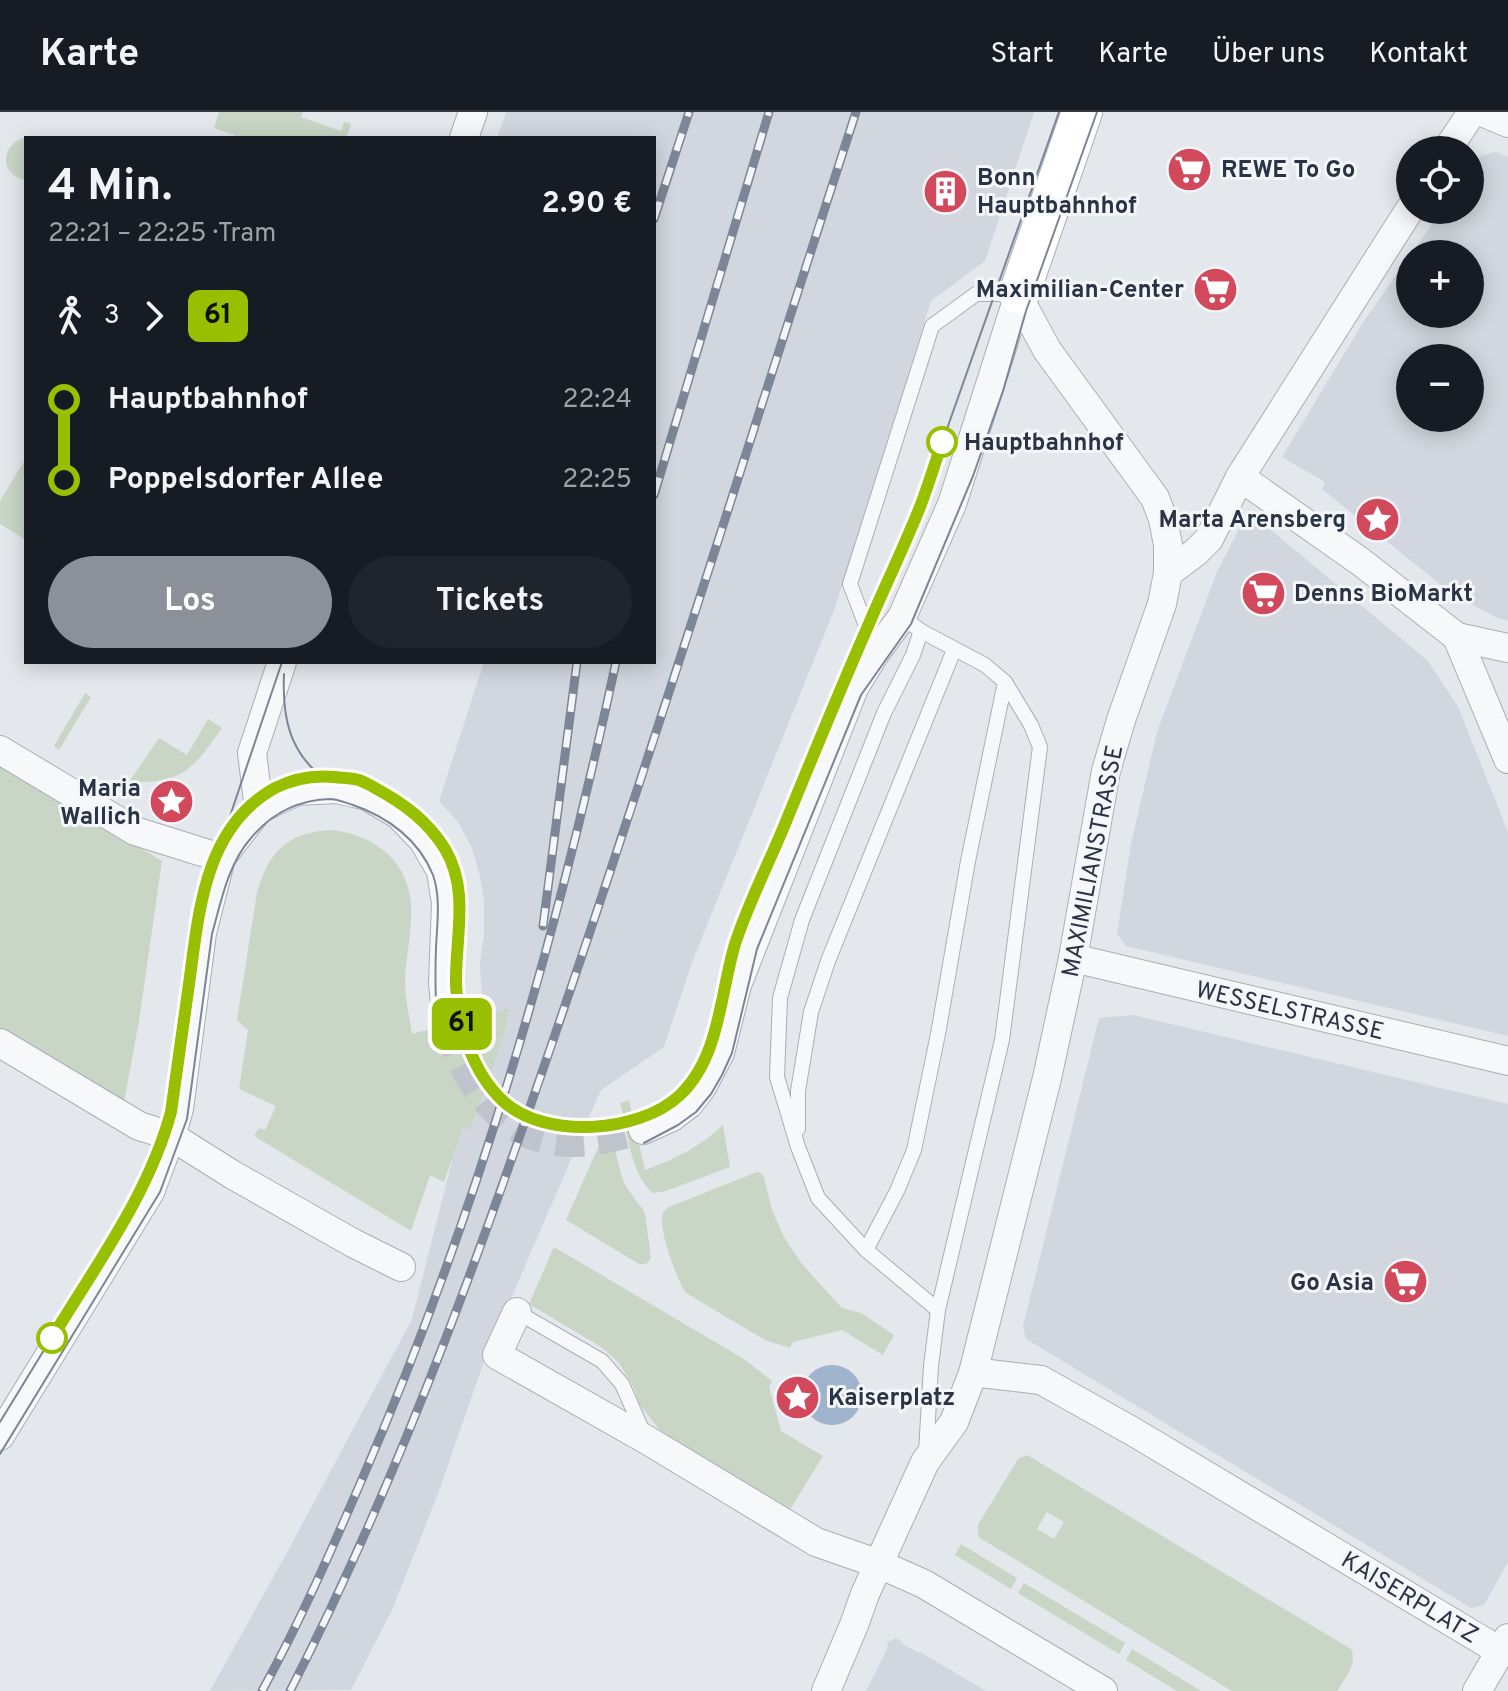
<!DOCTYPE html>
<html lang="de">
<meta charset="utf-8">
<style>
body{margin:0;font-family:Overpass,sans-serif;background:#20242c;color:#f1f3f6;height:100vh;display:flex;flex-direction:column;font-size:30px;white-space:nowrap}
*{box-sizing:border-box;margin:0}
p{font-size:26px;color:#9ea1a6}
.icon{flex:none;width:44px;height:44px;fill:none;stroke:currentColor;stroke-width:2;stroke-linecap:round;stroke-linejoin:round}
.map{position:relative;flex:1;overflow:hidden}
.drawer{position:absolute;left:24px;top:24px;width:632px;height:528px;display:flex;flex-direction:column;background:#171b24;border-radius:0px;box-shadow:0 4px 20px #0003}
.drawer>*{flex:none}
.badge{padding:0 16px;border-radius:12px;font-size:28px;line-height:52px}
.controls{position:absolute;left:1396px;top:24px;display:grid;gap:16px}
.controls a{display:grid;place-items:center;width:88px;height:88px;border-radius:50%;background:#171b24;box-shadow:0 4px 20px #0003;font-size:40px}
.map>.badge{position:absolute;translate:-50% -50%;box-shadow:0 0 0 4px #fff}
.legs{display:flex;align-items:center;gap:12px;height:88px;padding:0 24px;font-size:26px}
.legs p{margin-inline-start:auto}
.head{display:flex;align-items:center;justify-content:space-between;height:136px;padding:0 24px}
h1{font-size:44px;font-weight:700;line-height:60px}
.cta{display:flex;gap:16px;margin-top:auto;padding:16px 24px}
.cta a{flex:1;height:92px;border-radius:48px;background:#8c9099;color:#fff;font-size:32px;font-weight:700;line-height:92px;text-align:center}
.cta a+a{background:#20242c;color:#f1f3f6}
ul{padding:0 24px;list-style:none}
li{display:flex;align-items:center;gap:28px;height:80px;font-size:30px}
li i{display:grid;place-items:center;width:12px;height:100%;margin:0 10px;background:currentColor}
li i::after{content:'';width:20px;height:20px;margin:-10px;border:6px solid;border-radius:50%;background:#171b24}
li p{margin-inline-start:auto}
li:first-child i{background:linear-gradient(#0000 50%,currentColor 0)}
li:last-child i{background:linear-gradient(currentColor 50%,#0000 0)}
header{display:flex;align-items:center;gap:48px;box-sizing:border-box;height:112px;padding:0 40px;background:#171b24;border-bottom:2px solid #363941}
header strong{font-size:38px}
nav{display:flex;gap:44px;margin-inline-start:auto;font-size:28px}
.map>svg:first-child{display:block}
.built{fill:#d2d6de;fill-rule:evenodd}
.green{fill:#c9d6c5;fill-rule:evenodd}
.water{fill:#9fb4cc}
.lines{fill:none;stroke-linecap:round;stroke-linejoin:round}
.street-tunnel{stroke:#bfc3cb;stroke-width:28;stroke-dasharray:28 14;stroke-linecap:butt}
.lane-casing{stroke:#a9aeb7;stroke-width:16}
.street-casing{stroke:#a9aeb7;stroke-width:30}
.secondary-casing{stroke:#a9aeb7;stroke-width:42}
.lane{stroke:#f7f8fa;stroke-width:14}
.street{stroke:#f7f8fa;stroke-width:28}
.secondary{stroke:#fff;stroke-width:40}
.tram{stroke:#7d8696;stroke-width:2}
.rail-casing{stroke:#7d8696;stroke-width:9}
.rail{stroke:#f4f6f9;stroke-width:6;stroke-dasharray:18;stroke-linecap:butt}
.line-1-casing{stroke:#fff;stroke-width:18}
.line-1{stroke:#98c000;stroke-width:12}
.stop-1-dot{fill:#fff;stroke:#98c000;stroke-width:4}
.labels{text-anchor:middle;stroke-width:6;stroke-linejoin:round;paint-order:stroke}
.poi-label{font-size:24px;font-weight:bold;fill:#2b3445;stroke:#f4f6f9;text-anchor:start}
.stop-label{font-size:24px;font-weight:bold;fill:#2b3445;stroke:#f4f6f9;text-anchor:start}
.street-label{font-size:24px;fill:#2b3445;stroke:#f4f6f9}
</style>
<header>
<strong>Karte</strong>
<nav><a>Start</a><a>Karte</a><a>Über uns</a><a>Kontakt</a></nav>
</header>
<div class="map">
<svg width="1508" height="1579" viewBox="0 0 1508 1579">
<rect width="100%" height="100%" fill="#e4e7ec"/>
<g class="built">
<path d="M 506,0 L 1034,0 L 985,149 L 931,189 L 835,496 L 692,850 L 664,935 L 601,978 L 484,1249 L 439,1379 L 392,1498 L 351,1578 L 210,1579 L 290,1435 L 412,1207 L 454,1041 L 463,1015 L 469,1018 L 509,896 L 483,903 L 480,852 L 484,822 L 484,788 L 480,764 L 472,736 L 458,710 L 439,689 L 484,550 L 654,550 L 654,26 L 497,26 Z"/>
<path d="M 1496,40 L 1508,45 L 1508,509 L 1495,505 L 1451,481 L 1322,377 L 1325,370 L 1282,345 L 1362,212 L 1410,143 L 1410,202 L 1470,202 L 1470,142 L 1411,142 L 1442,98 L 1470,98 L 1470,58 L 1480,44 ZM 1470,246 L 1470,306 L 1410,306 L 1410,246 Z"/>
<path d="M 1256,408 L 1266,414 L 1428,549 L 1458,595 L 1508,720 L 1508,924 L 1126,834 L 1117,822 L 1131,732 L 1157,620 L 1217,460 L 1239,417 L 1246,410 Z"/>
<path d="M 1133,903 L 1508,992 L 1508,1450 L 1484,1493 L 1471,1496 L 1026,1227 L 1023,1214 L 1099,906 Z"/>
<path d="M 894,1527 L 898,1527 L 903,1532 L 919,1541 L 920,1540 L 986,1579 L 866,1579 L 887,1537 L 888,1530 Z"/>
</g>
<g class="green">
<path d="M 219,0 L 303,0 L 301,5 L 341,19 L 344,10 L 351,12 L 346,26 L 243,26 L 214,16 Z"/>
<path d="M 22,26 L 31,26 L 26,26 L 26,68 C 0,63 0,36 22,26 Z"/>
<path d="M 26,346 L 26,428 L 0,412 L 0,389 Z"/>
<path d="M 85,581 L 91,585 L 59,638 L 54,634 Z"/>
<path d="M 208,607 L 222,616 C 193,656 184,672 129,670 L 159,626 L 187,643 Z"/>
<path d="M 0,652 L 162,749 L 139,909 L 124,990 L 0,916 Z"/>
<path d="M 332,718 C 379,723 414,755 411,804 C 411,825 406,846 405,866 C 405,885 409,904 412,922 L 509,896 L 503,925 L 470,1018 L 463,1016 L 444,1070 L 430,1063 L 411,1119 L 254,1024 L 259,1016 L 265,1018 L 276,994 L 239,977 L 248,918 L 237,908 L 257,780 C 269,739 288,720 332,718 Z"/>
<path d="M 629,988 L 645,1058 C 675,1047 700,1035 723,1013 L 730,1055 L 666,1079 L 653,1081 C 631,1064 627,1017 620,991 Z"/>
<path d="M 608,1025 C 618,1034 618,1060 626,1074 C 631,1084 640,1091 645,1102 L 651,1145 C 649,1151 646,1153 639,1152 L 566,1108 L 602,1027 Z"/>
<path d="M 757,1060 L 761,1061 L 764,1065 L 772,1098 L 784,1125 L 801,1151 L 842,1196 L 861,1201 L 894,1223 L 883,1243 L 842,1218 L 793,1230 L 790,1236 L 765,1228 L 686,1181 C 677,1169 660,1120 662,1106 C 663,1099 664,1099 669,1095 Z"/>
<path d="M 554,1135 L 744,1247 L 772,1269 L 769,1274 L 781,1319 L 823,1344 L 789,1399 L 667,1327 L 640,1293 L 633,1274 L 619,1251 L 601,1235 L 529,1192 Z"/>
<path d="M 1027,1343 L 1351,1537 C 1358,1552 1345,1566 1337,1579 L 1232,1579 L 980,1426 L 978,1422 L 978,1413 L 1018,1347 ZM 1047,1400 L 1064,1410 L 1054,1427 L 1037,1417 Z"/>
<path d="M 961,1432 L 1017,1466 L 1011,1477 L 955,1443 Z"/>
<path d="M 1024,1471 L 1125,1531 L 1119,1542 L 1018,1481 Z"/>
<path d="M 1132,1537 L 1201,1579 L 1177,1579 L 1126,1548 Z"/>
</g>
<circle class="water" cx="832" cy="1283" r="30"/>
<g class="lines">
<path class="street-tunnel" d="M 447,914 C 462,963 496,1020 551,1029 C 583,1035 613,1026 643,1018"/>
<defs>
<g id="lane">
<path d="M 902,505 L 921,519 L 985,553 L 1005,570 L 1031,613 L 1040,635 L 1002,928 L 938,1198 L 931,1254 L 926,1341"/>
<path d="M 921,519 L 913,543 L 884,601 L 802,808 L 780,886 L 777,965 L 798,1035 L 818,1086 L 866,1138 L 938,1198"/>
<path d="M 876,540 L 850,472 L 932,214 L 976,182 L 1019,182"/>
<path d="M 798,1017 L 798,979 L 811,900 L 828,849 L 954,538"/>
<path d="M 866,1138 L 897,1079 L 914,1038 L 938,922 L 968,749 L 1005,570"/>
<path d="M 517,1200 L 602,1249 L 622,1272 L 644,1322"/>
</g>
<g id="street">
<path d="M 1482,0 L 1508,11"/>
<path d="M 464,26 L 473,0"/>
<path d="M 1447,38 L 1472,0"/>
<path d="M 1240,365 L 1361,450 L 1457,525 L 1508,536"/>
<path d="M 1168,461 L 1196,440 L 1209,427 L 1240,365 L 1410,97"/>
<path d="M 1457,525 L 1508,647"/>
<path d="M 0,638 L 135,719 L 221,746"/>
<path d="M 259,697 L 252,641 L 282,550"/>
<path d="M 1073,846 L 1508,949"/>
<path d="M 0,931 L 139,1014 L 171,1024 L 233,1063 L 353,1131 L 401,1155"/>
<path d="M 643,1018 L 672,1005 L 689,992 L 702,975 L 720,941 L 737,873 L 854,576 L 876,540 L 902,505 L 952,392 L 1019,182"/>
<path d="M 517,1200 L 497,1243 L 647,1328 L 816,1430 L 879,1452 L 924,1472 L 1103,1579"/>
<path d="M 981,1261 L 1041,1268 L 1132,1319 L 1500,1539"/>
<path d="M 0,1324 L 150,1080 L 171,1024 L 179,997 L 202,821 L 221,746 L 259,697 L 297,679 L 337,677 L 367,684 L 399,703 L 423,728 L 441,759 L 446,791 L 443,871 L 447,914"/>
<path d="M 826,1579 L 854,1513 L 865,1482 L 925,1350 L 954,1310 L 973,1261 L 1047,966 L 1073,846 L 1106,659 L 1121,608 L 1162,492 L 1168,461 L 1168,433 L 1163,407 L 1155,386 L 1047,238 L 1026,199 L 1019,182"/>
<path d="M 1477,1579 L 1508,1526"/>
</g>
<path id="secondary" d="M 1019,182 L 1082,0"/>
</defs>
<use href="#lane" class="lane-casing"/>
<use href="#street" class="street-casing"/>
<use href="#secondary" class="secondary-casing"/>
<use href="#lane" class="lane"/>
<use href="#street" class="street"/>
<use href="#secondary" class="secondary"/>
<g class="tram">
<path d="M 284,562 C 282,605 289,641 326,668"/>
<path d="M 227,713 L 282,550"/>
<path d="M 642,1005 L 678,986 L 693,967 L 709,938 L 736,830 L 867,516 L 919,396 L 1059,0"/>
<path d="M 644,1031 L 678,1013 L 696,1000 L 711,982 L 722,963 L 732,941 L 757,837 L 861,583 L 911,512 L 973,364 L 1003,279 L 1026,199 L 1097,0"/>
<path d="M 0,1310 L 142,1078 L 165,1022 L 171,1000 L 198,804 L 206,769 L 215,744 L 238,705 L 257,686 L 287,670 L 320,664 L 360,668 L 393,685 L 422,707 L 431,718 L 447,740 L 457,766 L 460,786 L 456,873 L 461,909"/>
<path d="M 0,1342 L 160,1080 L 187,1007 L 212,822 C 221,790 228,752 251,726 C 271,702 298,688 330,687 C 338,687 346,691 353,693 C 388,705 419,728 433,763 C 441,786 437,812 436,836 C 435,863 435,888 438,915"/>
</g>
<defs>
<g id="rail">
<path d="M 654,107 L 689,0"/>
<path d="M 654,383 L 769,0"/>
<path d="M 543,814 L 577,550"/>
<path d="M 262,1579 C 300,1510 332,1437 363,1365 C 477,1103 556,829 616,550"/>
<path d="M 290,1579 C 407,1351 492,1108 574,867 C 672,579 762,289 856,0"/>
</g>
</defs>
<use href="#rail" class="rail-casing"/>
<use href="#rail" class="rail"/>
</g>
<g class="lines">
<defs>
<path id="line-1" d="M 52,1226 C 96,1153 149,1082 171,1000 C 177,957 183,915 189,872 C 199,800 204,715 275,676 C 293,667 314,663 334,665 C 342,666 351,666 359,668 C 362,669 372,674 375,676 C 403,691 428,709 445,737 C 470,779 455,826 456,872 C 457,913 473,961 503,989 C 545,1028 640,1021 680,983 C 720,945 720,882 735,832 C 748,792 769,751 785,712 C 812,646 839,580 868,514 C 885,474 904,435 920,395 C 928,374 935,352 942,330"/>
</defs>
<use href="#line-1" class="line-1-casing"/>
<use href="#line-1" class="line-1"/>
</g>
<defs>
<symbol id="supermarket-disc" viewBox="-11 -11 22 22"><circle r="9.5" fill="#d1495b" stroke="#f4f6f9"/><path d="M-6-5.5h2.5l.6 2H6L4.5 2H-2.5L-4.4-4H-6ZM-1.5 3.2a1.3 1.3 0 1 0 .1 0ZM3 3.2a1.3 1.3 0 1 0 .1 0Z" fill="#fff"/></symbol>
<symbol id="building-disc" viewBox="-11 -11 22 22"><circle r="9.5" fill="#d1495b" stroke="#f4f6f9"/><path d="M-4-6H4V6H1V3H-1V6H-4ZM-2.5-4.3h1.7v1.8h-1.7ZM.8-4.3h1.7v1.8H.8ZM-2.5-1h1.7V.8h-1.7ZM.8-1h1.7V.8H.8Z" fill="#fff"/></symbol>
<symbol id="sight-disc" viewBox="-11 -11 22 22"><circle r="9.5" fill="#d1495b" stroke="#f4f6f9"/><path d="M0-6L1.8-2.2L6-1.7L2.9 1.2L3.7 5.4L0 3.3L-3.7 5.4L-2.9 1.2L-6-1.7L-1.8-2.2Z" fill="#fff"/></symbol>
</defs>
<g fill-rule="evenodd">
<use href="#supermarket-disc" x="1164" y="32" width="51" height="51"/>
<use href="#building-disc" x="920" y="54" width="51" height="51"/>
<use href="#supermarket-disc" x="1190" y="152" width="51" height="51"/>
<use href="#sight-disc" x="1352" y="382" width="51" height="51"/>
<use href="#supermarket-disc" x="1238" y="456" width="51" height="51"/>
<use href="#sight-disc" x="146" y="664" width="51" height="51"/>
<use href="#supermarket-disc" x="1380" y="1144" width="51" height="51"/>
<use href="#sight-disc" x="772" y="1260" width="51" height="51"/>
</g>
<g class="stop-1-dot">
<circle cx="942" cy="330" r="14"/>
<circle cx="52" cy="1226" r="14"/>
</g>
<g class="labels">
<g class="poi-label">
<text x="1221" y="65">REWE To Go</text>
<text x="977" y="73">Bonn<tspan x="977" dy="28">Hauptbahnhof</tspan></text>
<text x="1184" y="185" text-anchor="end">Maximilian-Center</text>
<text x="1346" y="415" text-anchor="end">Marta Arensberg</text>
<text x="1294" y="489">Denns BioMarkt</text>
<text x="141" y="684" text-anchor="end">Maria<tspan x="141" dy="28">Wallich</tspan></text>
<text x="1374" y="1178" text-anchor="end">Go Asia</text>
<text x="828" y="1293">Kaiserplatz</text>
</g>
<g class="stop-label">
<text x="964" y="338">Hauptbahnhof</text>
</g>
<g class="street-label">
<text transform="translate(1092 749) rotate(-79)" y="8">MAXIMILIANSTRASSE</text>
<text transform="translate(1290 898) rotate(13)" y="8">WESSELSTRASSE</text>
<text transform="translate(1410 1485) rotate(31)" y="8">KAISERPLATZ</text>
</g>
</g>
</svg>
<div class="controls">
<a><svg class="icon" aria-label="locate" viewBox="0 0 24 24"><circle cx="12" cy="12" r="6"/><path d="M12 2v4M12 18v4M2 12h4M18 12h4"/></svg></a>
<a>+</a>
<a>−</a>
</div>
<b class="badge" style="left:462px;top:912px;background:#98c000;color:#111">61</b>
<section class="drawer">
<div class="head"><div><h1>4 Min.</h1><p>22:21 – 22:25 · Tram</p></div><b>2.90 €</b></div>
<div class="legs"><svg class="icon" aria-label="walk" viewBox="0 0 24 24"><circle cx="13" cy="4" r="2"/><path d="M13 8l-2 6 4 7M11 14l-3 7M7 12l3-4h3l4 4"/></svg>3<svg class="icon" aria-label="forward" viewBox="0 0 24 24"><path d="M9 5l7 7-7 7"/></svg><b class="badge" style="background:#98c000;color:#111">61</b></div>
<ul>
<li><i style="color:#98c000"></i><b>Hauptbahnhof</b><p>22:24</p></li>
<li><i style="color:#98c000"></i><b>Poppelsdorfer Allee</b><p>22:25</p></li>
</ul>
<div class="cta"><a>Los</a><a>Tickets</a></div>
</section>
</div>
